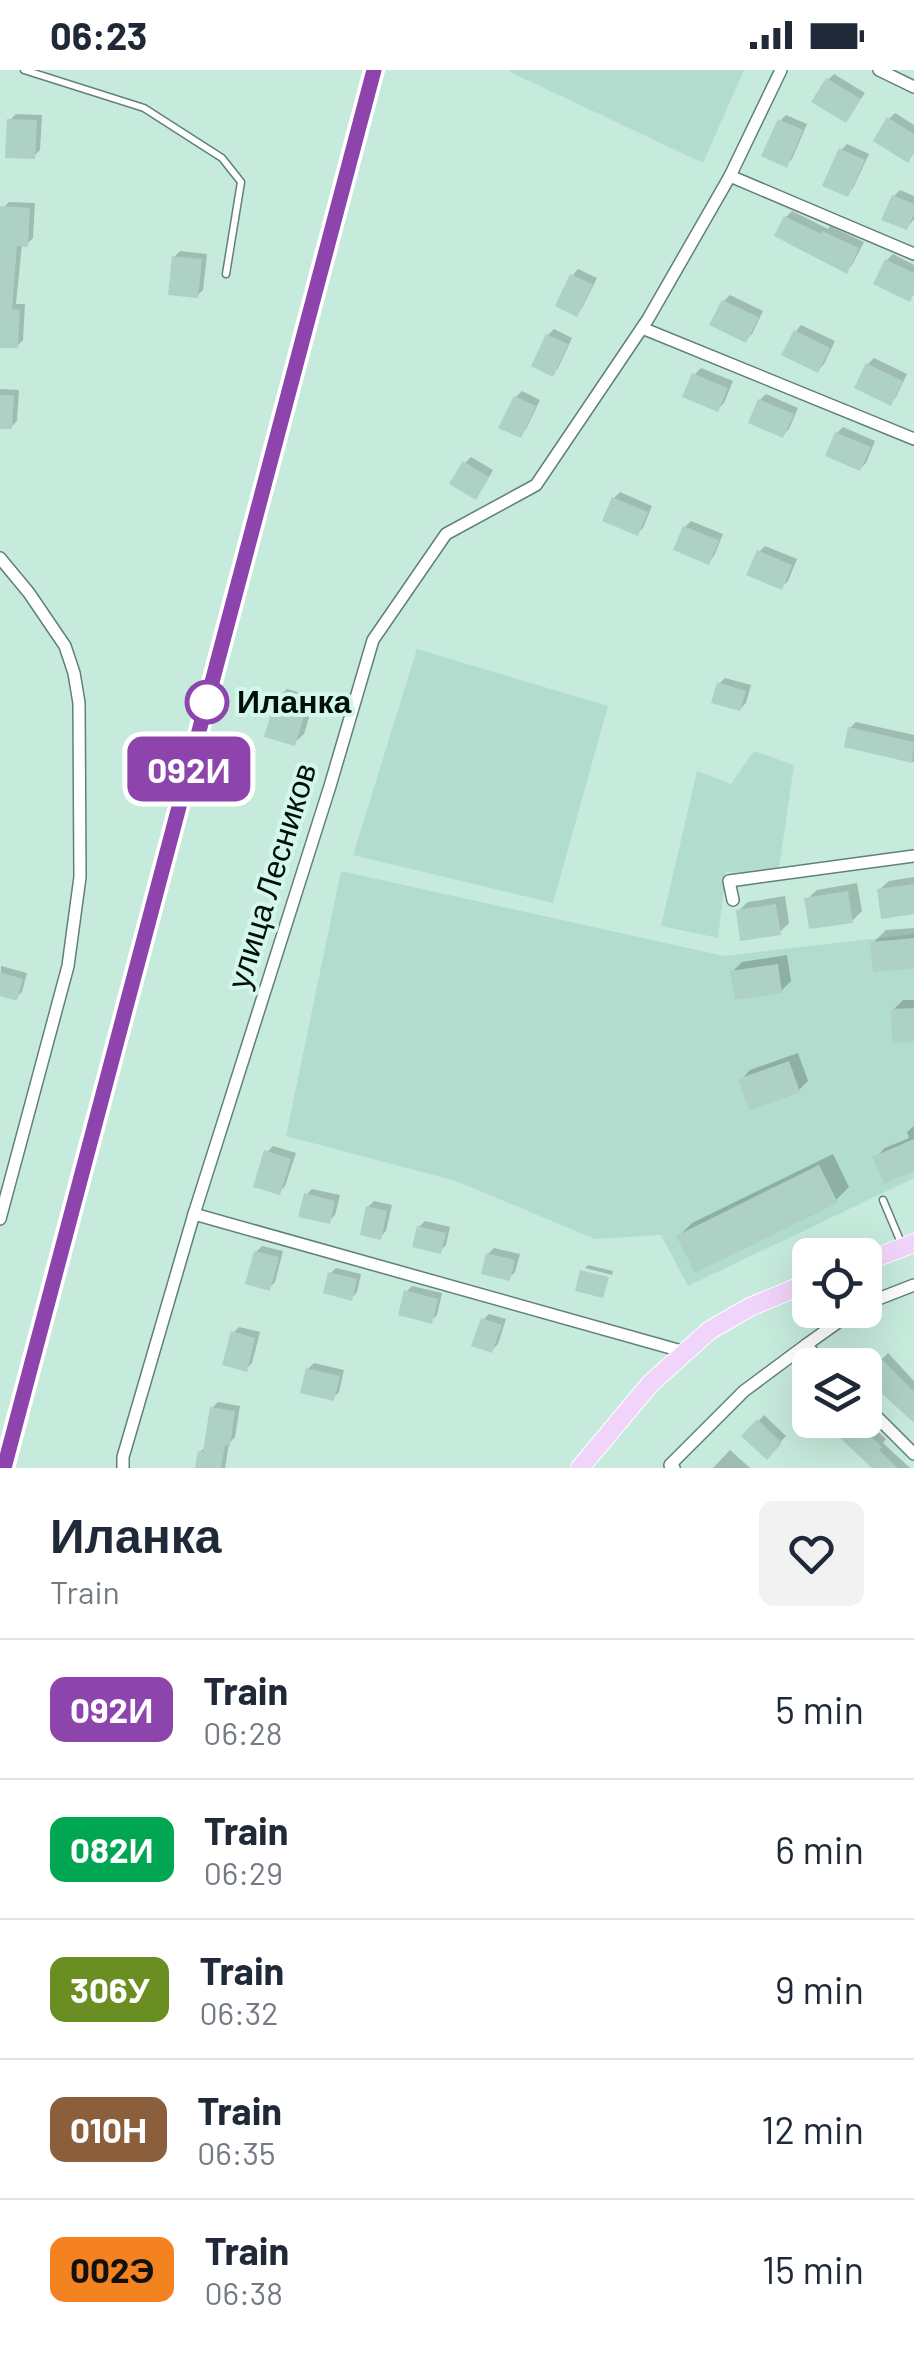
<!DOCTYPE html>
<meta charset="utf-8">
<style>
body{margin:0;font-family:Barlow,sans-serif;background:#f2f2f3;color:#1f2937;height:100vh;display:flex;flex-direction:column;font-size:38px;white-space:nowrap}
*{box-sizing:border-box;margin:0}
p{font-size:32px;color:#747a83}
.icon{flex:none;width:55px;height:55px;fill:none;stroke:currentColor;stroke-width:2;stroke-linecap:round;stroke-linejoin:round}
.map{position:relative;height:1398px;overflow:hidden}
.panel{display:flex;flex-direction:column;background:#fff;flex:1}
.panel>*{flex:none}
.badge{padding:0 20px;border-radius:15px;font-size:35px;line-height:65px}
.fabs{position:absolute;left:792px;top:1168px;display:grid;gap:20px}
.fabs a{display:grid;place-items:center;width:90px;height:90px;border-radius:15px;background:#fff;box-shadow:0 10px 40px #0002;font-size:50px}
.map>.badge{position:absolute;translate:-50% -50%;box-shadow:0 0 0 5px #fff}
.round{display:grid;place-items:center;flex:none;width:105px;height:105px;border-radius:15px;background:#f2f2f3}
.head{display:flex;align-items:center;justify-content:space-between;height:170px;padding:0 50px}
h1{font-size:48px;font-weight:800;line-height:75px}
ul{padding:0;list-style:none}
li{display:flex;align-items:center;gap:30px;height:140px;padding:0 50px;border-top:2px solid #e0e1e3}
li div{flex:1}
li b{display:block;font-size:38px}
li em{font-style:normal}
li .badge{min-width:110px;font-weight:700;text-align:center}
.status{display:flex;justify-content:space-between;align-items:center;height:70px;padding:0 50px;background:#fff;direction:ltr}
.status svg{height:28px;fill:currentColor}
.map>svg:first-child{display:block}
.built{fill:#b2ddce}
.shadow{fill:#0003}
.building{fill:#aed1c5}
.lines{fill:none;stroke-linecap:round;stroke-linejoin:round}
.lane-casing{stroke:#608176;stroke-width:9}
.street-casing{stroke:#608176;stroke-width:14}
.primary-casing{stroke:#fff;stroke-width:20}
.lane{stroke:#fff;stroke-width:6}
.street{stroke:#fff;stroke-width:11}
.primary{stroke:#f1d4fa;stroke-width:18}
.rail-casing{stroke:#192723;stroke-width:9}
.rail{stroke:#d3f8eb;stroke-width:5;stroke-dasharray:15;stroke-linecap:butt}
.line-casing{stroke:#fff;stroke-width:22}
.line{stroke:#8e44ad;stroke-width:15}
.stop-dot{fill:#fff;stroke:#8e44ad;stroke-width:5}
.labels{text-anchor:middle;stroke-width:8;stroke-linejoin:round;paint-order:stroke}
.stop-label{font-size:32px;font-weight:bold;fill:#030e0b;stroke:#d3f8eb;text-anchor:start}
.street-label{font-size:32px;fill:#030e0b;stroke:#d3f8eb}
</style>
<div class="status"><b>06:23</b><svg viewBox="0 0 49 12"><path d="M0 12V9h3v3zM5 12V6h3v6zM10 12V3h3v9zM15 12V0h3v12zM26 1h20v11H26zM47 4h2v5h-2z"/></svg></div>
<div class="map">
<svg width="914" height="1398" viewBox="0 0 914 1398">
<rect width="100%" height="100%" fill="#c6ebdd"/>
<g class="built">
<path d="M 511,0 L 744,0 L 703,93 L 510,2 Z"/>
<path d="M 417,579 L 608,636 L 553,833 L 353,785 Z"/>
<path d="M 754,681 L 794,695 L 778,805 L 726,802 L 718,868 L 661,856 L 697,701 L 731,714 Z"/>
<path d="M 341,801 L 724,886 L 914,864 L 914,1108 L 688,1216 L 661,1165 L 595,1169 L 456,1111 L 286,1066 Z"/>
</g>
<g class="shadow">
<path d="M 834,4 L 865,23 L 846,50 L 828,10 Z"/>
<path d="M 895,43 L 914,55 L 914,83 L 889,49 Z"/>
<path d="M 16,44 L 42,45 L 40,80 L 34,86 L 10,50 Z"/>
<path d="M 786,45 L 807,54 L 792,89 L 786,95 L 780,51 Z"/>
<path d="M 847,74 L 869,84 L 853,118 L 847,124 L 841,80 Z"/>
<path d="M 900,120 L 914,126 L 914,149 L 907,158 L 894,126 Z"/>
<path d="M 9,132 L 35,133 L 33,168 L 27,174 L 22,174 L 16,234 L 25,234 L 23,270 L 17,276 L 0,275 L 0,188 L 3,138 Z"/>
<path d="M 792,141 L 828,159 L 830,156 L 864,172 L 852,195 L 846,201 L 778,164 L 786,147 Z"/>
<path d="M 180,181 L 207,184 L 203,220 L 197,226 L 174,187 Z"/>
<path d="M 893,184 L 914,195 L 914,224 L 909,229 L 887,190 Z"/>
<path d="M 578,199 L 597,208 L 582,238 L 576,244 L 573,205 Z"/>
<path d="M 730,225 L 763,241 L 752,264 L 746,270 L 724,231 Z"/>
<path d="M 801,255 L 835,271 L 824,294 L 818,300 L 796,261 Z"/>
<path d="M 554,259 L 572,268 L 558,298 L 552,304 L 534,295 L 548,265 Z"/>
<path d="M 874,288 L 907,304 L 896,327 L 890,333 L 868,294 Z"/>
<path d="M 701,298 L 733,311 L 724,333 L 718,339 L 695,304 Z"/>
<path d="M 0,319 L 19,320 L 17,351 L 11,357 L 0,356 Z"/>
<path d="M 522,321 L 540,330 L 526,359 L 520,365 L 516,327 Z"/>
<path d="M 766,324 L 798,338 L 789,359 L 783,365 L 760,330 Z"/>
<path d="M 843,357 L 875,371 L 866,393 L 860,399 L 837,363 Z"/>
<path d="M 471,387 L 493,400 L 481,421 L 465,393 Z"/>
<path d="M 620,422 L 652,436 L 643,458 L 637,464 L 614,428 Z"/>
<path d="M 691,451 L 723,464 L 714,486 L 708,492 L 685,457 Z"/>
<path d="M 765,476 L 797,489 L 788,511 L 782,517 L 759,482 Z"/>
<path d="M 725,608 L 751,615 L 746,633 L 740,639 L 719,614 Z"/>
<path d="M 287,619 L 315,627 L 304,664 L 294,673 L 278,628 Z"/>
<path d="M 856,652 L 914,665 L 914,692 L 846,676 L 850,658 Z"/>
<path d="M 914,807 L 914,842 L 879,820 L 889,811 Z"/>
<path d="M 857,813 L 862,841 L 852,851 L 807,829 L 817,820 Z"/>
<path d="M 785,826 L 789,853 L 780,862 L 738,841 L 748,832 Z"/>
<path d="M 914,858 L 914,897 L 873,873 L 886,860 Z"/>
<path d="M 787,885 L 791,911 L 781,921 L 733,901 L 742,892 Z"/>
<path d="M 1,896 L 27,903 L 22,922 L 16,928 L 0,923 Z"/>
<path d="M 903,930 L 914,930 L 914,969 L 893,940 Z"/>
<path d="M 798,983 L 808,1011 L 799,1020 L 741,1010 L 750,1000 Z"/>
<path d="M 914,1056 L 914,1098 L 875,1088 L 885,1078 L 909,1068 L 907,1062 Z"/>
<path d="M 273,1076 L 296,1083 L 285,1116 L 279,1122 L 267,1082 Z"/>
<path d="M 833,1084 L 849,1117 L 836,1130 L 679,1166 L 692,1153 Z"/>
<path d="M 312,1119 L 340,1125 L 335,1145 L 329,1151 L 306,1125 Z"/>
<path d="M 374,1131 L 392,1135 L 386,1161 L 380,1167 L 368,1137 Z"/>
<path d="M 425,1151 L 450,1157 L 446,1175 L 440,1181 L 419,1157 Z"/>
<path d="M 262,1176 L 283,1181 L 275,1212 L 269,1218 L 256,1182 Z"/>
<path d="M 494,1178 L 520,1184 L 515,1202 L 509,1208 L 488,1184 Z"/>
<path d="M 588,1195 L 613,1201 L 612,1205 L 585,1198 Z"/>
<path d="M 336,1198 L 361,1204 L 357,1222 L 351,1228 L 330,1204 Z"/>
<path d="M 412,1216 L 442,1223 L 437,1245 L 431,1251 L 406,1222 Z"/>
<path d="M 489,1244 L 506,1249 L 498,1274 L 492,1280 L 483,1250 Z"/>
<path d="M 239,1257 L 260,1262 L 252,1293 L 246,1299 L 233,1263 Z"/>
<path d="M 888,1283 L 914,1311 L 914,1343 L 866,1306 Z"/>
<path d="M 314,1293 L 344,1300 L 339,1322 L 333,1328 L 308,1299 Z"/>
<path d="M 810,1309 L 810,1331 L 799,1321 Z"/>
<path d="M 218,1332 L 240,1336 L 235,1367 L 229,1373 L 225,1398 L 198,1398 L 200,1382 L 206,1376 L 212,1338 Z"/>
<path d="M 764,1345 L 786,1366 L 767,1386 L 745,1366 Z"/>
<path d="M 819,1350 L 865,1350 L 886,1369 L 883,1373 L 910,1398 L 876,1398 L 832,1357 L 829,1360 Z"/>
<path d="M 730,1380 L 750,1398 L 713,1398 Z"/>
</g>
<g class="building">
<path d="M 826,8 L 861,29 L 846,53 L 811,32 Z"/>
<path d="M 887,47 L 914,64 L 914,83 L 908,93 L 873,71 Z"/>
<path d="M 7,49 L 37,50 L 35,89 L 5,88 Z"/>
<path d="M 778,49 L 803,60 L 787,98 L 761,86 Z"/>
<path d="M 839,78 L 865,90 L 848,127 L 822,116 Z"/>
<path d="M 892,125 L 914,134 L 914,144 L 907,160 L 881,150 Z"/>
<path d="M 0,136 L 30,138 L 28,177 L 17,176 L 12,239 L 20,240 L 18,278 L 0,278 Z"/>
<path d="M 784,146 L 821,164 L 822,161 L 859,178 L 847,204 L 774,166 Z"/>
<path d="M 172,186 L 202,189 L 198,228 L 168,225 Z"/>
<path d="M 885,189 L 914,203 L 914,223 L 910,232 L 873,214 Z"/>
<path d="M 570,204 L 593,214 L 577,247 L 555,236 Z"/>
<path d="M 722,230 L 759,247 L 746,273 L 709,255 Z"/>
<path d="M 794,260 L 830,278 L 818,303 L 781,285 Z"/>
<path d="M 546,264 L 568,274 L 553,307 L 531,296 Z"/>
<path d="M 866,293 L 903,311 L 891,336 L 854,318 Z"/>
<path d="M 692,303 L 728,318 L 718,342 L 682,327 Z"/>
<path d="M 0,325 L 14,325 L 12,359 L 0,359 Z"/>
<path d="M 514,326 L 536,336 L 521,368 L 498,358 Z"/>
<path d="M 758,329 L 794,344 L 783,368 L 748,353 Z"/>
<path d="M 835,362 L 871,377 L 860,401 L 825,386 Z"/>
<path d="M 463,391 L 489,407 L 476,430 L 449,414 Z"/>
<path d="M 612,427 L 648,442 L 638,466 L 602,451 Z"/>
<path d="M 683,456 L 719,470 L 709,495 L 673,480 Z"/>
<path d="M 757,480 L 792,495 L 782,520 L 746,505 Z"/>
<path d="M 717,612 L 746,621 L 740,641 L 711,633 Z"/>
<path d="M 276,627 L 307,636 L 295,676 L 264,667 Z"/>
<path d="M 848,657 L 914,672 L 912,693 L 844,677 Z"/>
<path d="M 914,814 L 914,844 L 881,849 L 877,819 Z"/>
<path d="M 848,821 L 853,853 L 809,859 L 804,828 Z"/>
<path d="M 776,834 L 781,865 L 740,871 L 736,840 Z"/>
<path d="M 914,868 L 914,899 L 873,902 L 870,872 Z"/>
<path d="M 778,894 L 782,923 L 735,930 L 730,901 Z"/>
<path d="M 0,902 L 23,909 L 17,931 L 0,926 Z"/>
<path d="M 914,938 L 914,972 L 892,973 L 891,939 Z"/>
<path d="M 789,991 L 800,1022 L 749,1041 L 738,1009 Z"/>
<path d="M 914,1069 L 914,1101 L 884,1114 L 872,1087 Z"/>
<path d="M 264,1080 L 291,1089 L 280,1125 L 253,1117 Z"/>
<path d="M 819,1095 L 838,1133 L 695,1203 L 676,1166 Z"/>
<path d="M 304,1123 L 335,1131 L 330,1154 L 298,1147 Z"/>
<path d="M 366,1136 L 387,1141 L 381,1170 L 360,1165 Z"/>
<path d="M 417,1156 L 446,1163 L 441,1184 L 412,1177 Z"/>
<path d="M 254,1181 L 279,1187 L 270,1221 L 245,1214 Z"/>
<path d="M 486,1183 L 515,1190 L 510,1211 L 481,1204 Z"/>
<path d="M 580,1200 L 609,1207 L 603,1228 L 575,1221 Z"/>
<path d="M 328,1202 L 357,1209 L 352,1231 L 323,1223 Z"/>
<path d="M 404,1220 L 438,1229 L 432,1254 L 398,1245 Z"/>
<path d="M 481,1248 L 502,1255 L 492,1283 L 471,1276 Z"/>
<path d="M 231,1261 L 255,1268 L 247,1302 L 222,1295 Z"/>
<path d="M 880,1287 L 914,1322 L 914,1353 L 865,1308 L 865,1304 Z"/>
<path d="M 306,1298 L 340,1306 L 334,1331 L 300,1323 Z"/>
<path d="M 210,1337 L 235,1341 L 230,1376 L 225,1375 L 221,1398 L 195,1398 L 198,1381 L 203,1382 Z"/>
<path d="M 757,1349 L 782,1373 L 767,1390 L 741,1366 Z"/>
<path d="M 821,1350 L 853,1350 L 882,1377 L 879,1380 L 898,1398 L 872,1398 Z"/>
</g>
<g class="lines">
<defs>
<g id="lane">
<path d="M 24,0 L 144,38 L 222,88 L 241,112 L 226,204"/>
<path d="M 883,1130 L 902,1175"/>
</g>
<g id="street">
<path d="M 879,0 L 914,17"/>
<path d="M 730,106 L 914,184"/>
<path d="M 642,258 L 914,369"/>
<path d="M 0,488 L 29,523 L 65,576 L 74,603 L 79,633 L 80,807 L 68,896 L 0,1149"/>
<path d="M 733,830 L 729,811 L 914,786"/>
<path d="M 194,1144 L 685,1282"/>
<path d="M 865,1234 L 914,1215"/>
<path d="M 825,1295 L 806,1275 L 855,1240"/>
<path d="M 865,1335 L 914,1384"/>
<path d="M 123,1398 L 123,1387 L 194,1144 L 330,716 L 373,570 L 446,464 L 536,415 L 648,249 L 730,106 L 781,0"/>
<path d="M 674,1398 L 670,1395 L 744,1321 L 806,1275"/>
</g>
<g id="primary">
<path d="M 865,1192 L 914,1173"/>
<path d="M 580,1398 L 650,1314 L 710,1260 L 750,1237 L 810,1212"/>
</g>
</defs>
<use href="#lane" class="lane-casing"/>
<use href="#street" class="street-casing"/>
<use href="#primary" class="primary-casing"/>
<use href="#lane" class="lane"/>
<use href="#street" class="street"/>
<use href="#primary" class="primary"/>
<defs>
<path id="rail" d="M 4,1398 L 374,0"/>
</defs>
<use href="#rail" class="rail-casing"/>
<use href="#rail" class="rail"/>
</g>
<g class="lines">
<defs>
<path id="line" d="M 4,1398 L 374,0"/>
</defs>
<use href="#line" class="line-casing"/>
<use href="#line" class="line"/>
</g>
<circle class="stop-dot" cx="207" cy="632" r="20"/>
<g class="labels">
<g class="stop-label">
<text x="237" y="643">Иланка</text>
</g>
<g class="street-label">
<text transform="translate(272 806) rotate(-73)" y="11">улица Лесников</text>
</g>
</g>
</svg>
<div class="fabs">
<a><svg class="icon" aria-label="locate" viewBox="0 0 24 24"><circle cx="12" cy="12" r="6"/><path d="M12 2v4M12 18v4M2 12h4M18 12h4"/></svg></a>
<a><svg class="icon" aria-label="layers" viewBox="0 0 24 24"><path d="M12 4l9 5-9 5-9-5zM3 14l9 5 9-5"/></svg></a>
</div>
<b class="badge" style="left:189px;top:699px;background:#8e44ad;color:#fff">092И</b>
</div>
<section class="panel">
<div class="head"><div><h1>Иланка</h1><p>Train</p></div><a class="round"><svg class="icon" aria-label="heart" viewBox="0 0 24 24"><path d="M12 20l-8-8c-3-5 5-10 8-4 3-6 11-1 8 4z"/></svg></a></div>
<ul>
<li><span class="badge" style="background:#8e44ad;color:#fff">092И</span><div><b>Train</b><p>06:28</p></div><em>5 min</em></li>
<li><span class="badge" style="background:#00a651;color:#fff">082И</span><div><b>Train</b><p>06:29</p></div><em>6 min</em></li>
<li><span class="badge" style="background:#6b8e23;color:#fff">306У</span><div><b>Train</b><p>06:32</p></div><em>9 min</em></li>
<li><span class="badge" style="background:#8b5e3c;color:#fff">010Н</span><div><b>Train</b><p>06:35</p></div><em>12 min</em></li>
<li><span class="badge" style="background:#f58220;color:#111">002Э</span><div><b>Train</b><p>06:38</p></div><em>15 min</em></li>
</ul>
</section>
